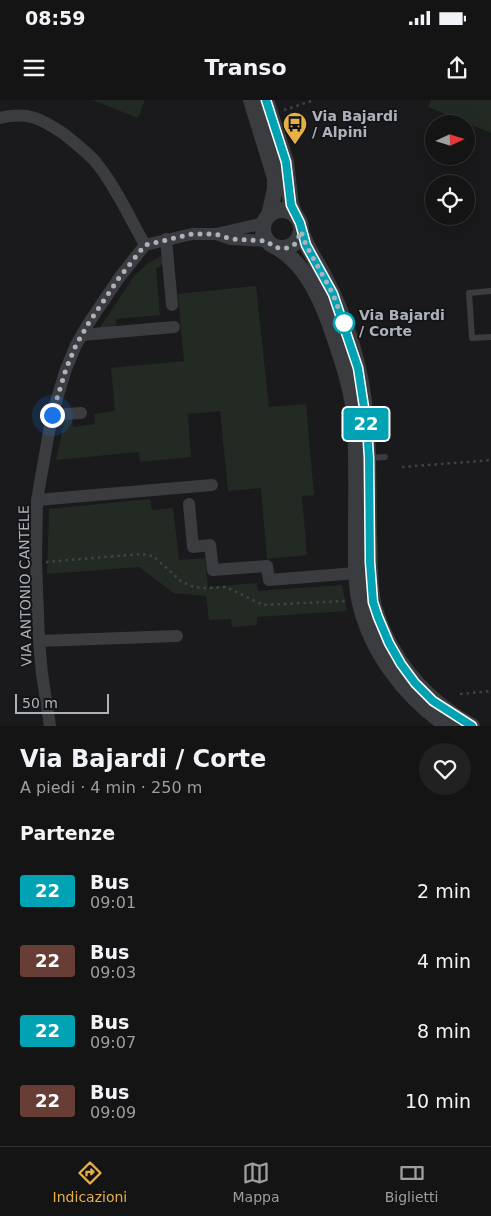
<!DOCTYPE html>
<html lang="it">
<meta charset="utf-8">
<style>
body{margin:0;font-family:"DejaVu Sans",sans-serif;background:#212122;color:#f1f3f6;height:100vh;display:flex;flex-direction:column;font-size:19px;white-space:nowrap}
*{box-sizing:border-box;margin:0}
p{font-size:16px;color:#9d9ea0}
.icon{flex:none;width:28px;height:28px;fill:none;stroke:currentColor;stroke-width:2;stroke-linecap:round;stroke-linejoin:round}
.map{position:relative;height:626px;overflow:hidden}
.side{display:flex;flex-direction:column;background:#141415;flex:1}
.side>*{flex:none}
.badge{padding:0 10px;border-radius:4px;font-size:18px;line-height:32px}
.needle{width:32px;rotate:86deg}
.fabs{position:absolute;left:425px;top:15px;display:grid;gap:10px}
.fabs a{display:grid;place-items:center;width:50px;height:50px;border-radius:50%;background:#141415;box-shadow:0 5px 20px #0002,0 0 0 1px #333334;font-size:25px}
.scale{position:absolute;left:15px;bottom:12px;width:94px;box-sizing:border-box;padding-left:5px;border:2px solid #adb1ba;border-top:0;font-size:14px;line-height:18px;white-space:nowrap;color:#adb1ba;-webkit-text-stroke:4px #151517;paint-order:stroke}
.you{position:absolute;width:25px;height:25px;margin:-12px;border:4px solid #fff;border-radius:50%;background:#1a73e8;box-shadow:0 0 0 8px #1a73e833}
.map>.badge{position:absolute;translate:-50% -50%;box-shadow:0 0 0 2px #fff}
h2{padding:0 20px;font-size:19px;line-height:45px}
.round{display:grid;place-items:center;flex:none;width:52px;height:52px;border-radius:26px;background:#212122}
.overview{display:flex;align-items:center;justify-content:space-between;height:85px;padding:0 20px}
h1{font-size:24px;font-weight:600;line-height:38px}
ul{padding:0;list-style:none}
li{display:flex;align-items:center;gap:15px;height:70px;padding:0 20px}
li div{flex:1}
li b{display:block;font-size:19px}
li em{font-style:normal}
li .badge{min-width:55px;font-weight:700;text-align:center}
.status{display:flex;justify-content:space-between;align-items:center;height:35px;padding:0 25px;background:#141415;direction:ltr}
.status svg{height:14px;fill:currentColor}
header{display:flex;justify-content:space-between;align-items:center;height:65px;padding:0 20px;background:#141415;font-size:22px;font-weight:600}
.dock{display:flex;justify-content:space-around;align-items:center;height:70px;border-top:1px solid #333334;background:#141415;font-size:14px;color:#9d9ea0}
.dock a{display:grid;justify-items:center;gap:2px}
.dock .current{color:#e7b046}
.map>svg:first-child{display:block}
.green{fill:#222a23}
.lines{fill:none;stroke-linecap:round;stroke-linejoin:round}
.path{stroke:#414347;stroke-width:2.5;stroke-dasharray:2.5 4;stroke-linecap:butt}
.service{stroke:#3b3c40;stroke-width:6}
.minor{stroke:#3b3c40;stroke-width:12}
.tertiary{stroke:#3b3c40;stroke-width:16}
.line-casing{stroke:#fff;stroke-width:11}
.line{stroke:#00a3b4;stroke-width:8}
.walk{stroke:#adb1ba;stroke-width:5;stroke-dasharray:0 9}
.stop-dot{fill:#fff;stroke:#00a3b4;stroke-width:2.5}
.labels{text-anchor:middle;stroke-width:4;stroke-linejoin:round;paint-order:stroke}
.poi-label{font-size:14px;font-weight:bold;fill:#adb1ba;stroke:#151517;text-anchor:start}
.stop-label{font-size:14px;font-weight:bold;fill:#adb1ba;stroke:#151517;text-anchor:start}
.street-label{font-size:14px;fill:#adb1ba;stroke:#151517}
</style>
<div class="status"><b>08:59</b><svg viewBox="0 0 49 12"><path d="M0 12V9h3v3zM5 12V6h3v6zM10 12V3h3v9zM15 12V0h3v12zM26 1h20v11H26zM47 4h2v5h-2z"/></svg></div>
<header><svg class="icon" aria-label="menu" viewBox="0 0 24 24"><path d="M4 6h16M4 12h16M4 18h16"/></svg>Transo<svg class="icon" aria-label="share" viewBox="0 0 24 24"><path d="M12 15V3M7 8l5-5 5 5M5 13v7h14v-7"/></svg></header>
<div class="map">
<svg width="491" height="626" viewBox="0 0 491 626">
<rect width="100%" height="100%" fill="#1a1a1c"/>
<g class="green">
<path d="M 92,0 L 145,0 L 138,18 Z"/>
<path d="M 431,0 L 491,0 L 491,33 L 428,7 Z"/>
<path d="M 163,155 L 164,165 L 156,168 L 160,215 L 116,219 L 116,228 L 99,229 L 134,176 L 148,163 Z"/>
<path d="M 256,186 L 269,307 L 306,304 L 314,395 L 302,396 L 307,455 L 267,459 L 261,388 L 228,391 L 220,311 L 188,314 L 191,357 L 140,362 L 139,352 L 56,360 L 65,318 L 72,317 L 73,327 L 95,324 L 94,314 L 115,311 L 111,268 L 184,261 L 178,194 Z"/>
<path d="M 150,399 L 152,410 L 173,408 L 179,460 L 205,458 L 208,487 L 257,483 L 258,491 L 342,485 L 347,511 L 257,517 L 257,525 L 232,527 L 231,519 L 209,520 L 206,496 L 174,493 L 139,467 L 47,474 L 49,409 Z"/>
</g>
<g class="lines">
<g class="path">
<path d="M 284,10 L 315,0"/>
<path d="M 402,367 L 491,360"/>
<path d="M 46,462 L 141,454 L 153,456 L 182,482 L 194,487 L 207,488 L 226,487 L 263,505 L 345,501"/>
<path d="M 460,594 L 491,591"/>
</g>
<g class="service">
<path d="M 491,191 L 469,193 L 472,238 L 491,237"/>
<path d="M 369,358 L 385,357"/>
</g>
<g class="minor">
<path d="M 0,18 C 28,11 42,19 64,34 C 74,42 84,50 93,59 C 112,80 131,120 145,145"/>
<path d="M 216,134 L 231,139 L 267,141"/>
<path d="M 166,139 L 172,205"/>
<path d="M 82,235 L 174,227"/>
<path d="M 52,315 L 81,313"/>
<path d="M 37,400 L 212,385"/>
<path d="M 189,404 L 193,447 L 210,445 L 213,470 L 267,466 L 269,480 L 356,473"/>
<path d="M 39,541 L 177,536"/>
<path d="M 50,626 L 42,574 L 39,541 L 36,462 L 37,400 L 52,315 L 66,269 L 76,245 L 88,224 L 119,178 L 145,145 L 192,134 L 216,134 L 264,123"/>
</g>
<g class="tertiary">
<path d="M 251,0 L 275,78 L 275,89 L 269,115"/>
<path d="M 266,0 L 286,62 L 291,105 L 296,116"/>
<circle cx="282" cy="129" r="19"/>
<path d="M 301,131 C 307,150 319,164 327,182 C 342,211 355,250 361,282 C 370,332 368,383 369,434 C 370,456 369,480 373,502 C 375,512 379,521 383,531 C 402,573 431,604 472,626"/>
<path d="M 278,148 C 305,165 318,193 329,222 C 340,254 352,286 355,321 C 357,358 356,397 356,434 C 356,456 355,477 359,499 C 370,551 405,597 448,626"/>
</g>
</g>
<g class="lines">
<defs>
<path id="line" d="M 266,0 L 286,62 L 291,105 L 300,123 L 306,145 L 333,194 L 358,268 L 367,327 L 369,358 L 370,462 L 373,502 L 378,517 L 389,543 L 401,564 L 415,583 L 433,601 L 472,626"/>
</defs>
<use href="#line" class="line-casing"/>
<use href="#line" class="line"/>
<path class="walk" d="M 52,315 L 66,269 L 76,245 L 88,224 L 119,178 L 145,145 L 192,134 L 216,134 L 231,139 L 267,141 L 274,147 L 284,149 L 294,145 L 297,141 L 301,131 L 306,145 L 333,194 L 345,227 L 344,223"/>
</g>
<defs>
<symbol id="bus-pin" viewBox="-11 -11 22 30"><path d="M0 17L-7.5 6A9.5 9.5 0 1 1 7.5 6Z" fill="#e7b046" stroke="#151517"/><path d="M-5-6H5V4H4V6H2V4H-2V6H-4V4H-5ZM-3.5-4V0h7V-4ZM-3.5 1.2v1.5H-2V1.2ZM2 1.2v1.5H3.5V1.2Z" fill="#111"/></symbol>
</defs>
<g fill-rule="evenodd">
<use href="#bus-pin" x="281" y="10" width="28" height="38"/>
</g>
<circle class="stop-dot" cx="344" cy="223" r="10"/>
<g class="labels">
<g class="poi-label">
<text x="312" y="21">Via Bajardi<tspan x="312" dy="16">/ Alpini</tspan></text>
</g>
<g class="stop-label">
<text x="359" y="220">Via Bajardi<tspan x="359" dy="16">/ Corte</tspan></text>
</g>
<g class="street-label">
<text transform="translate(25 486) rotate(-91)" y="5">VIA ANTONIO CANTELE</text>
</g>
</g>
</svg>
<div class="fabs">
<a><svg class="needle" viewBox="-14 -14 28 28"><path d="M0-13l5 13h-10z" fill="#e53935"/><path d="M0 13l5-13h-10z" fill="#9d9ea0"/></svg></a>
<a><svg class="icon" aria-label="locate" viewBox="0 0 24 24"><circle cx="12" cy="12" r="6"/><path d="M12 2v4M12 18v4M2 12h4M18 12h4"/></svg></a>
</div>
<div class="scale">50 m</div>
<div class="you" style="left:52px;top:315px"></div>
<b class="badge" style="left:366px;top:324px;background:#00a3b4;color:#fff">22</b>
</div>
<section class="side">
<div class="overview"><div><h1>Via Bajardi / Corte</h1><p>A piedi · 4 min · 250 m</p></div><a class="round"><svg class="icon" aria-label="heart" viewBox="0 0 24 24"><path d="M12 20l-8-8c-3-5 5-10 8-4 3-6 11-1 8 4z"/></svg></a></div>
<h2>Partenze</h2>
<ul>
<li><span class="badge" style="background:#00a3b4;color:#fff">22</span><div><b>Bus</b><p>09:01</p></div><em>2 min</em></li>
<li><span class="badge" style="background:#683d36;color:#fff">22</span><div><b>Bus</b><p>09:03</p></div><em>4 min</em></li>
<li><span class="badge" style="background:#00a3b4;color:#fff">22</span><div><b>Bus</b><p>09:07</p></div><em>8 min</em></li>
<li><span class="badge" style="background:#683d36;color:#fff">22</span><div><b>Bus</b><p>09:09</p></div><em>10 min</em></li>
</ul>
</section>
<nav class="dock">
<a class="current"><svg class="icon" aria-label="directions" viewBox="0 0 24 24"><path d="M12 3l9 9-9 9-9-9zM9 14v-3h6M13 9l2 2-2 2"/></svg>Indicazioni</a>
<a><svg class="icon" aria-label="map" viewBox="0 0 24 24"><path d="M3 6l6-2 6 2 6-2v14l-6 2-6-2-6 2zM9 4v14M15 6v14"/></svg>Mappa</a>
<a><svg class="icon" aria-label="tickets" viewBox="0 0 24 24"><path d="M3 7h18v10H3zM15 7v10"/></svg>Biglietti</a>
</nav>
